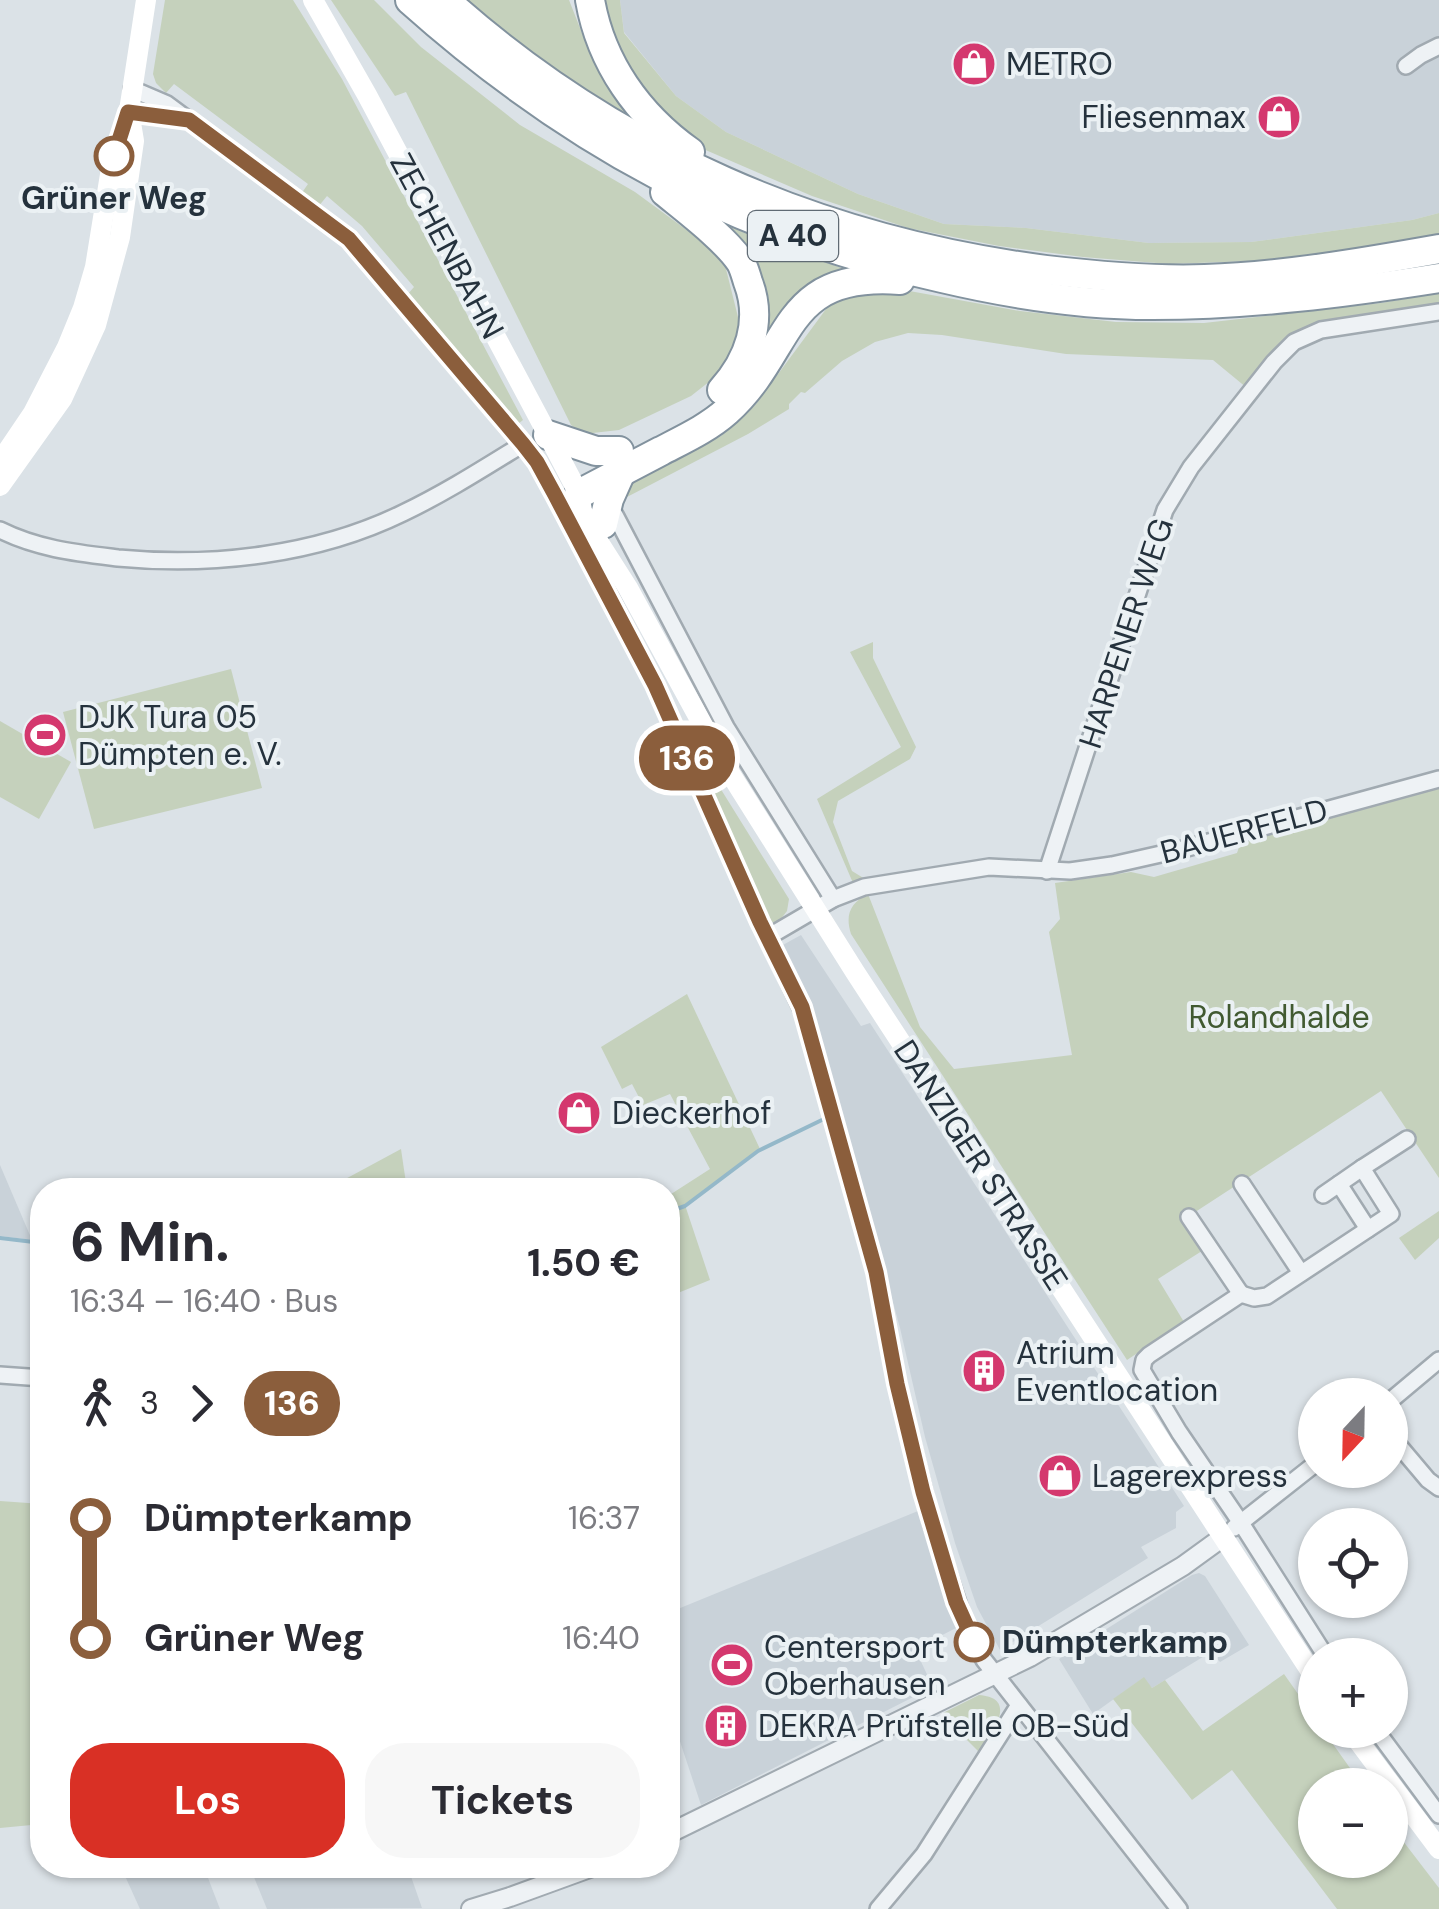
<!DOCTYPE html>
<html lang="de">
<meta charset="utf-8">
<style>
body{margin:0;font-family:"DM Sans",sans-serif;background:#f7f7f7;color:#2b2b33;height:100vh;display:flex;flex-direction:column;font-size:38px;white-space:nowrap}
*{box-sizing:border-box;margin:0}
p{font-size:32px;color:#7c7c81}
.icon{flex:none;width:55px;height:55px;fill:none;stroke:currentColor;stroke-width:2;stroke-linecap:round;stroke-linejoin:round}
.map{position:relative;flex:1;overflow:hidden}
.sheet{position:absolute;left:30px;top:1178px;width:650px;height:700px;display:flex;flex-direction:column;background:#fff;border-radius:40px;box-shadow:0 2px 8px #0004}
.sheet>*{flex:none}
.badge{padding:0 20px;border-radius:32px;font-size:35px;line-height:65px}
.needle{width:65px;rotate:202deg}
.fabs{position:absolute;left:1298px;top:1378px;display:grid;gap:20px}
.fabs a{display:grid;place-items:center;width:110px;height:110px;border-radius:50%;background:#fff;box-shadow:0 2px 8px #0004;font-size:50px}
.map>.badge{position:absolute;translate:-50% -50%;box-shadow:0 0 0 5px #fff}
.legs{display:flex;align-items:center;gap:15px;height:110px;padding:0 40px;font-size:32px}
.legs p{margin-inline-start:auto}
.summary{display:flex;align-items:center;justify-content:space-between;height:170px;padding:0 40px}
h1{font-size:55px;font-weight:700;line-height:75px}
.cta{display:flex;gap:20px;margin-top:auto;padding:20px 40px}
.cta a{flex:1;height:115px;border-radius:40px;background:#d93025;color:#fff;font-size:40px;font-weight:700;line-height:115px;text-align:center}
.cta a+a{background:#f7f7f7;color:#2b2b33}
ul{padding:0 40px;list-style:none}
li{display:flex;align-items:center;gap:35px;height:120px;font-size:38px}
li i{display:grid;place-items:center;width:15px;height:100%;margin:0 12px;background:currentColor}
li i::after{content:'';width:25px;height:25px;margin:-12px;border:8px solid;border-radius:50%;background:#fff}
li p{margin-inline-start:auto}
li:first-child i{background:linear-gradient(#0000 50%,currentColor 0)}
li:last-child i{background:linear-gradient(currentColor 50%,#0000 0)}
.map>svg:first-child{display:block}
.built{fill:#c9d2d9}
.green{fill:#c5d1bc}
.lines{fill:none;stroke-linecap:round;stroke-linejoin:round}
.stream{stroke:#94b8c9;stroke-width:4}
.minor-casing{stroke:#a1aab1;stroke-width:20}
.tertiary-casing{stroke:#a1aab1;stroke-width:22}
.motorway-casing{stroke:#82929e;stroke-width:32}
.minor{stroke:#eef2f5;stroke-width:15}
.tertiary{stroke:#eef2f5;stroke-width:18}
.secondary{stroke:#fff;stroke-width:20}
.motorway{stroke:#fff;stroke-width:28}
.line-1-casing{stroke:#fff;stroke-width:22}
.line-1{stroke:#8b5e3c;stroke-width:15}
.stop-1-dot{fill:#fff;stroke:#8b5e3c;stroke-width:5}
.labels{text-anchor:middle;stroke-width:8;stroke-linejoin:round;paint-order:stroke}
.shield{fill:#ebf1f4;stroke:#606b74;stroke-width:2.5}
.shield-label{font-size:30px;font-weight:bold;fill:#25323d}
.poi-label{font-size:32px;fill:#25323d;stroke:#ebf1f4;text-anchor:start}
.stop-label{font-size:32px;font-weight:bold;fill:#25323d;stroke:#ebf1f4}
.street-label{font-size:32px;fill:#25323d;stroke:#ebf1f4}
.park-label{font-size:32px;fill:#415a31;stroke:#ebf1f4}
</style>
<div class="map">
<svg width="1439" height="1909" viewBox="0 0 1439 1909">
<rect width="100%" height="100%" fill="#dbe2e7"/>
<g class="built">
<path d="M 620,0 L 1439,0 L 1439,213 L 1412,220 L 1251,242 L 1149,243 L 1026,228 L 944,224 L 858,194 L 726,132 L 676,96 L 624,32 Z"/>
<path d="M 801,935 L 861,1026 L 870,1023 L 1184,1506 L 1176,1512 L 1176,1528 L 1141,1547 L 1148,1558 L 1000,1650 L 977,1607 L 955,1543 L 925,1437 L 900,1328 L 813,1009 L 781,946 Z"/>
<path d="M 0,1165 L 32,1240 L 0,1236 Z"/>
<path d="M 918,1511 L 956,1628 L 915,1649 L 933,1687 L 701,1805 L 668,1705 L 668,1613 Z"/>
<path d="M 1199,1573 L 1205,1576 L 1249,1645 L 1220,1662 L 1211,1652 L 1152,1688 L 1143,1678 L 1093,1714 L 1059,1659 L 1192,1575 Z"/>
<path d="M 120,1865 L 203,1865 L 220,1909 L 140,1909 Z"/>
<path d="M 249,1865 L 407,1865 L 422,1908 L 267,1909 Z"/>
</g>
<g class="green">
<path d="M 165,0 L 293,0 L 342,79 L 523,420 L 518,424 L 407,295 L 414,287 L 362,226 L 327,196 L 318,207 L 301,194 L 308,184 L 174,84 L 166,93 L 156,83 L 153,74 Z"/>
<path d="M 331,0 L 374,0 L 421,47 L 520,125 L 635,192 L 699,239 L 725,265 L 739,321 L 736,346 L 719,374 L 691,396 L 619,430 L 584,434 L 571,425 L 406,92 L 395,96 Z"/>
<path d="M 466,0 L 569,0 L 591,56 L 643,126 L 535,57 Z"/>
<path d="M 598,0 L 620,0 L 624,33 L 676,96 L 726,132 L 858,194 L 944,224 L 1026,228 L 1149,243 L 1251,242 L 1412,220 L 1439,213 L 1439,235 L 1384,247 L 1278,260 L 1169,264 L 1083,257 L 999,246 L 908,228 L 812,196 L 701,148 L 634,84 Z"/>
<path d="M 706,216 L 770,244 L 854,272 L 769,338 L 763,336 Z"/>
<path d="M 861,290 L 904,290 L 1020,311 L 1116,322 L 1204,323 L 1381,303 L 1439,293 L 1439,307 L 1322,325 L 1288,335 L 1247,388 L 1213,360 L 1066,354 L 942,335 L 908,333 L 875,342 L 842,361 L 805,393 L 801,392 L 789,404 L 789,409 L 748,434 L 627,497 L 625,492 L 633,482 L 721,436 L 740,420 L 756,404 L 832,301 Z"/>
<path d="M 642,642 L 704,762 L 789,899 L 787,911 L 777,924 L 768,920 Z"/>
<path d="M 873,642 L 873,658 L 916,747 L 910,759 L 838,801 L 833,822 L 852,871 L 865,879 L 853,883 L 817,799 L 901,747 L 850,652 Z"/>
<path d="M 231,669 L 262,788 L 94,829 L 63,712 Z"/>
<path d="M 0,721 L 71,762 L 39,819 L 0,797 Z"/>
<path d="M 1439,786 L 1439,1178 L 1381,1091 L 1186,1218 L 1205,1249 L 1158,1279 L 1184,1322 L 1127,1360 L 851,934 C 845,915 850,903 868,894 L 920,1027 L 954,1069 L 1072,1055 L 1049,932 L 1060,919 L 1055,883 L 1131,872 L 1154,877 L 1237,853 L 1241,841 Z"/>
<path d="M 687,994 L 760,1149 L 685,1205 L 710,1280 L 668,1297 L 668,1196 L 710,1169 L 670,1094 L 643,1105 L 632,1084 L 622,1089 L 601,1047 Z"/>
<path d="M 401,1149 L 407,1190 L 337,1190 L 338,1183 Z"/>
<path d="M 1439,1211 L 1439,1238 L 1415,1260 L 1399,1238 Z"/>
<path d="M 0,1501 L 42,1504 L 42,1824 L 0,1828 Z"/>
<path d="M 1284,1674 L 1315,1718 L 1315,1730 L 1323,1730 L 1362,1785 L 1315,1785 L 1315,1860 L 1390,1860 L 1390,1824 L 1439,1888 L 1439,1909 L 1337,1909 L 1232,1770 L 1192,1800 L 1113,1699 L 1144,1677 L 1152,1688 L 1165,1680 L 1203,1731 Z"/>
<path d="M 979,1695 C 1020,1698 991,1734 979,1752 L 941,1714 Z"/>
</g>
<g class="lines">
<g class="stream">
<path d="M 668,1212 L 685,1206 L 758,1151 L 826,1118"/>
<path d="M 0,1238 L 42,1243"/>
</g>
<defs>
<g id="minor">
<path d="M 1406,66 L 1421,55 L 1439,46"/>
<path d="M 132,89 L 167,104 L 349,239 L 537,462 L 591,560 L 655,685 L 760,922 L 805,1016 L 876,1272 L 897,1384 L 932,1525 L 965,1624 L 984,1660 L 995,1674 L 1179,1909"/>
<path d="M 129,111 L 185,120"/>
<path d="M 615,515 L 726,727 L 833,899"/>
<path d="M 0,530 C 38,549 77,553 118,558 C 213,567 317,555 403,513 C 445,493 484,468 523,444"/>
<path d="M 1047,871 L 1165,510 L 1191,467 L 1274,362 L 1294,342 L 1321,330 L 1439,312"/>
<path d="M 768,937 L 833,899 L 864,887 L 989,867 L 1070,871 L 1112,865 L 1183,849 L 1439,779"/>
<path d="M 1362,1168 L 1407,1139"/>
<path d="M 1242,1184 L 1301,1273"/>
<path d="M 1339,1184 L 1368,1229"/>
<path d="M 1323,1195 L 1362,1168 L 1391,1214 L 1267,1296 L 1254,1298 L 1241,1294 L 1149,1355 L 1144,1360 L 1142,1370 L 1179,1432 L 1241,1523 L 1325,1655"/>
<path d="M 1189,1217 L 1241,1294"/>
<path d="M 0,1375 L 42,1378"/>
<path d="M 1390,1401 L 1439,1360"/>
<path d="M 1390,1435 L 1428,1480 L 1439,1488"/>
<path d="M 1234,1528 L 1315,1464"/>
<path d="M 1376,1730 L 1439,1815"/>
<path d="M 878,1909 L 924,1854 L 1019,1705"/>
</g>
<g id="tertiary">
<path d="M 668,1834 L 1030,1657 L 1183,1566 L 1223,1537"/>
<path d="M 471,1909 L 510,1897 L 598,1865"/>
</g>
<g id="motorway">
<path d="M 410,0 C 568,141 734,232 942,278 C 1010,294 1082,305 1152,305 C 1249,305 1344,293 1439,278"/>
<path d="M 445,0 C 615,153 821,241 1046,270 C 1098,276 1153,281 1205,279 C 1286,276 1360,263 1439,249"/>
<path d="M 590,0 C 601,63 638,115 690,152"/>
<path d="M 665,192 C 687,210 724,238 740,261 C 744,267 746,276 748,282 C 763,321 749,360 722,390"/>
<path d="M 548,435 L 596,451 L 619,451"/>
<path d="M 579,494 C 606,480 634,465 661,451 C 684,439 708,428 727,411 C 795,350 779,271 900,280"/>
<path d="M 603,524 L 609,499 L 621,472"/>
</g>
</defs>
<use href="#minor" class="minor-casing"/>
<use href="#tertiary" class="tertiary-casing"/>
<use href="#motorway" class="motorway-casing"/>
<use href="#minor" class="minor"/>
<use href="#tertiary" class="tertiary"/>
<g class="secondary">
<path d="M 313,0 L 367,95 L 548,435 L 579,494 L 582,511 L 593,533 L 628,588 L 723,762 L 855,972 L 1315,1678"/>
<path d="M 0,462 L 33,413 L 67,347 L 83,308 L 95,267 L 113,156 L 129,111 L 146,0"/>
<path d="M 0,486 L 62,399 L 96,325 L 120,237 L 134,141 L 129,111"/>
<path d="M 1350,1730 L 1439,1849"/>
</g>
<use href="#motorway" class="motorway"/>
</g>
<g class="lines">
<defs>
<path id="line-1" d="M 114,156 L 128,112 L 189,120 L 349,239 L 523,444 L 537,462 L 555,495 L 655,685 L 760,922 L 802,1007 L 876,1272 L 897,1384 L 923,1492 L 956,1602 L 974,1642"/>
</defs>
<use href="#line-1" class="line-1-casing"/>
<use href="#line-1" class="line-1"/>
</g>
<defs>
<symbol id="shop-disc" viewBox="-11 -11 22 22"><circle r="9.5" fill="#d4386e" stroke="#ebf1f4"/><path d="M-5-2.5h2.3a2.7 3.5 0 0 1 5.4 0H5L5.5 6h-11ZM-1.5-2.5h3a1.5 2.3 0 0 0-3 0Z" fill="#fff"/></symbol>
<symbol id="stadium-disc" viewBox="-11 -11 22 22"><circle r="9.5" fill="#d4386e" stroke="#ebf1f4"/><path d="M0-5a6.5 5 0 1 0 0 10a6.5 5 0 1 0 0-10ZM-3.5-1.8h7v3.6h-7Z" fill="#fff"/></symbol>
<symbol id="building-disc" viewBox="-11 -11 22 22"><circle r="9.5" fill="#d4386e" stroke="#ebf1f4"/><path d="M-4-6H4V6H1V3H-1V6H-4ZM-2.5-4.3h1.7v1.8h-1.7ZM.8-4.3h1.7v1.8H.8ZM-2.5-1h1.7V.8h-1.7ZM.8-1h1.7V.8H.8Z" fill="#fff"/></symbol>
</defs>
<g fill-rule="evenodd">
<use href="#shop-disc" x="949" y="39" width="50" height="50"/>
<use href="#shop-disc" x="1254" y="92" width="50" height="50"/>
<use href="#stadium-disc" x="20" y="710" width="50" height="50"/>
<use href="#shop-disc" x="554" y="1088" width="50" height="50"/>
<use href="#building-disc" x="959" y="1346" width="50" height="50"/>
<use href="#shop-disc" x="1035" y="1451" width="50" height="50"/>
<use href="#stadium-disc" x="707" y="1640" width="50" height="50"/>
<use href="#building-disc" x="701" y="1701" width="50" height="50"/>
</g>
<g class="stop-1-dot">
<circle cx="114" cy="156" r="18"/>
<circle cx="974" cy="1642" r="18"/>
</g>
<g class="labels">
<rect class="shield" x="748" y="211" width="90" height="50" rx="8"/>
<g class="shield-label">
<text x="793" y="246">A 40</text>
</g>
<g class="poi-label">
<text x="1006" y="75">METRO</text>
<text x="1246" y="128" text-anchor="end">Fliesenmax</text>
<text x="78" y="728">DJK Tura 05<tspan x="78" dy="37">Dümpten e. V.</tspan></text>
<text x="612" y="1124">Dieckerhof</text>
<text x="1016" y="1364">Atrium<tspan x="1016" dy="37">Eventlocation</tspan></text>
<text x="1092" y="1487">Lagerexpress</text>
<text x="764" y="1658">Centersport<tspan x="764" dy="37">Oberhausen</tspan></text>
<text x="758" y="1737">DEKRA Prüfstelle OB-Süd</text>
</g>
<g class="stop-label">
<text x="114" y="209">Grüner Weg</text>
<text x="1002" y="1653" text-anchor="start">Dümpterkamp</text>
</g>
<g class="street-label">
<text transform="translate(447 246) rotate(62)" y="11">ZECHENBAHN</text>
<text transform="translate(1126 633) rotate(-72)" y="11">HARPENER WEG</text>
<text transform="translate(1244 831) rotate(-15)" y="11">BAUERFELD</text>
<text transform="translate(981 1165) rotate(57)" y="11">DANZIGER STRASSE</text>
</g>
<g class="park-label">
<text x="1279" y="1028">Rolandhalde</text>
</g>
</g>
</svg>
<div class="fabs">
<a><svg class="needle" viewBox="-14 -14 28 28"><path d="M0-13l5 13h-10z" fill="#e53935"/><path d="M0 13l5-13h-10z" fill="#7c7c81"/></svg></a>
<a><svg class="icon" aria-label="locate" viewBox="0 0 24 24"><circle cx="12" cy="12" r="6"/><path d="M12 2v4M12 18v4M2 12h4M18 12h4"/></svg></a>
<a>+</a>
<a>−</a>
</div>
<b class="badge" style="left:687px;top:758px;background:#8b5e3c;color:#fff">136</b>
<section class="sheet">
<div class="summary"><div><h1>6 Min.</h1><p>16:34 – 16:40 · Bus</p></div><b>1.50 €</b></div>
<div class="legs"><svg class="icon" aria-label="walk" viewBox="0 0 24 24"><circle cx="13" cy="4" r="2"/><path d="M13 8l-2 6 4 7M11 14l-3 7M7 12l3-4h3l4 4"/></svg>3<svg class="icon" aria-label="forward" viewBox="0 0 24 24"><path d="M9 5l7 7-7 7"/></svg><b class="badge" style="background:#8b5e3c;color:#fff">136</b></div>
<ul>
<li><i style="color:#8b5e3c"></i><b>Dümpterkamp</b><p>16:37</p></li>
<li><i style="color:#8b5e3c"></i><b>Grüner Weg</b><p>16:40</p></li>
</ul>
<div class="cta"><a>Los</a><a>Tickets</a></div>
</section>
</div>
